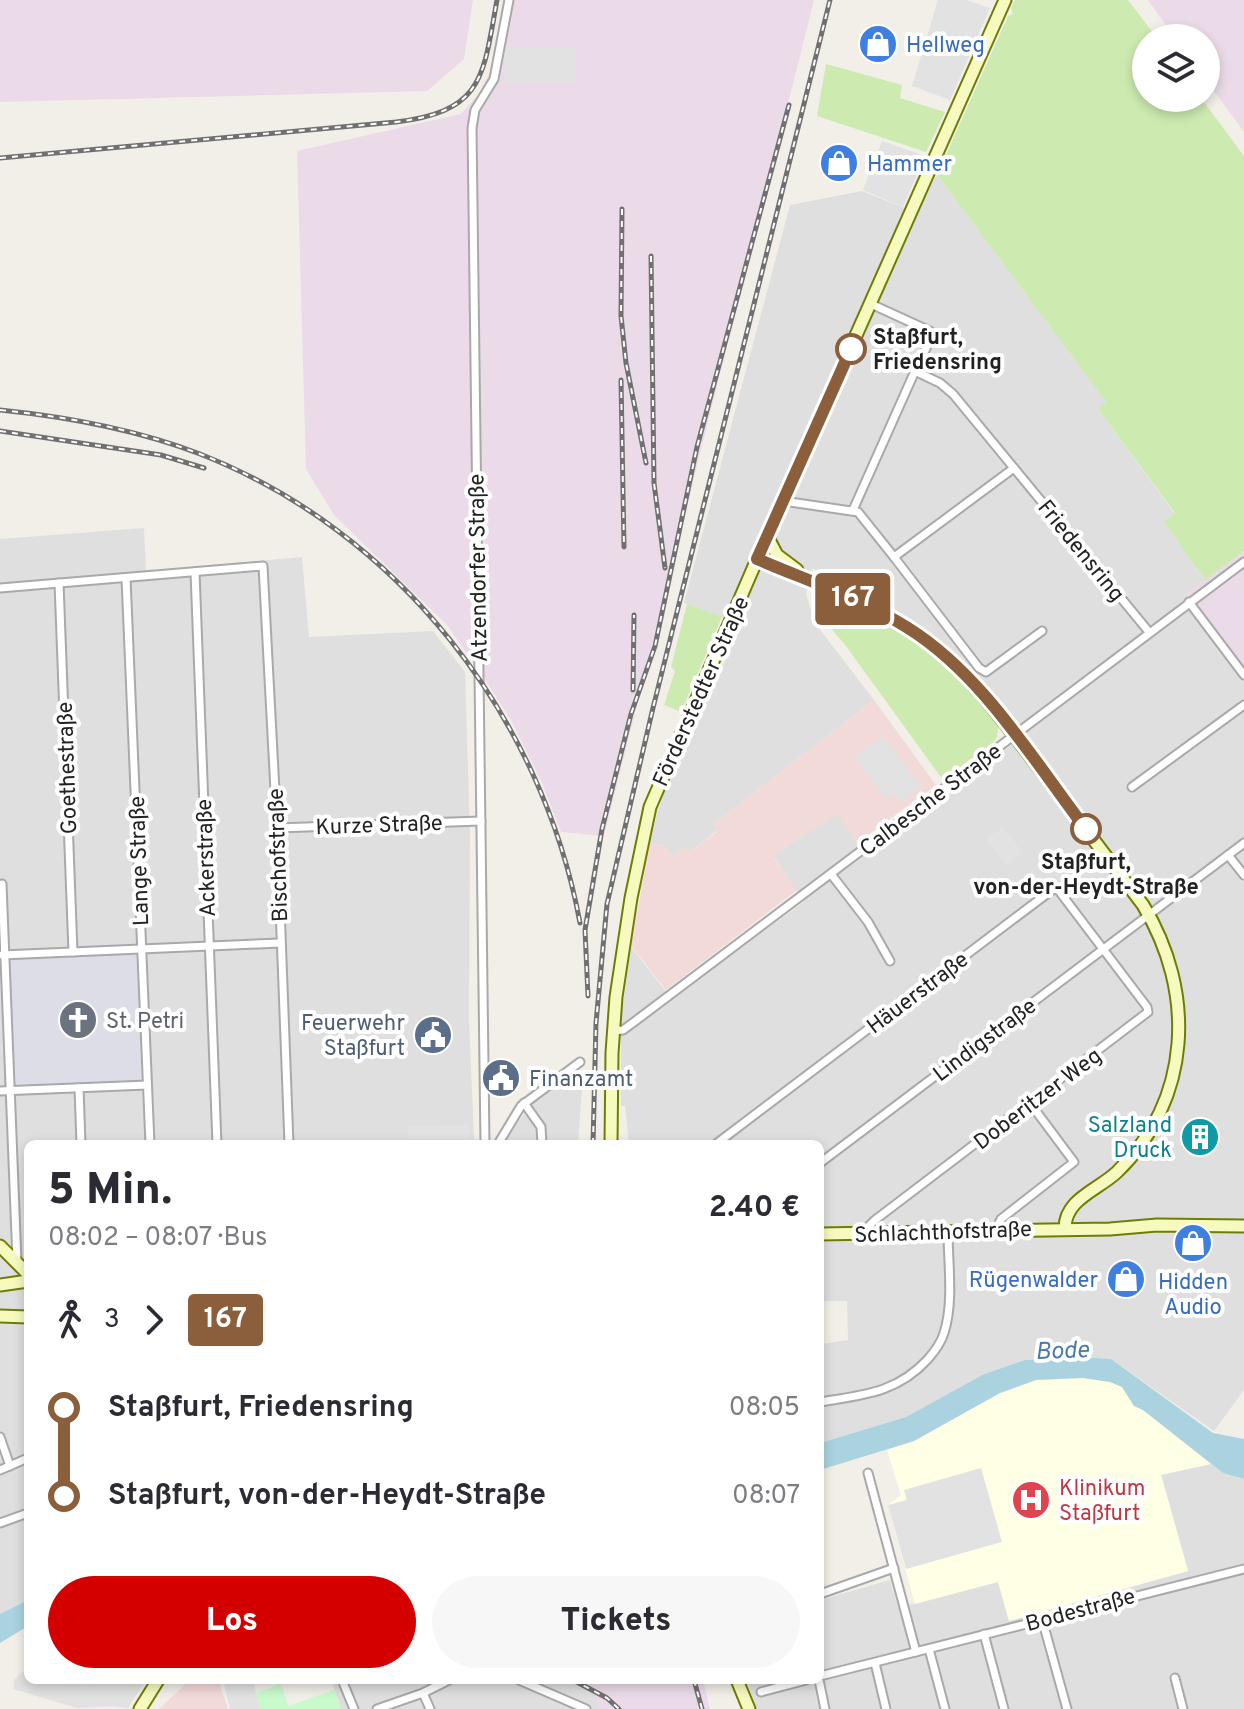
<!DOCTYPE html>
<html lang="de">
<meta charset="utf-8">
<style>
body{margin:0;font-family:Overpass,sans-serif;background:#f7f7f7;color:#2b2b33;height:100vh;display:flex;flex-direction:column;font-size:30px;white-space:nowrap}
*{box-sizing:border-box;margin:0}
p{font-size:26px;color:#7c7c81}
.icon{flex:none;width:44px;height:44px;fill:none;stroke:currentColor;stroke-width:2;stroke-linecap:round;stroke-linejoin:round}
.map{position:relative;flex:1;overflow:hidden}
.sheet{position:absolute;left:24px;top:1140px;width:800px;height:544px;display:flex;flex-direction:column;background:#fff;border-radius:12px;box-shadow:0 4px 12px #0003}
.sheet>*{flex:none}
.badge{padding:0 16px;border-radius:6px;font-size:28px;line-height:52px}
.fabs{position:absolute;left:1132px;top:24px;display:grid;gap:16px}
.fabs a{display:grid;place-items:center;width:88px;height:88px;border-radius:50%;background:#fff;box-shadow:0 4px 12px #0003;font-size:40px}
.map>.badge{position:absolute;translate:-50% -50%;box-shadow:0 0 0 4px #fff}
.legs{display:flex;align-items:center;gap:12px;height:88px;padding:0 24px;font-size:26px}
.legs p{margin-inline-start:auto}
.headline{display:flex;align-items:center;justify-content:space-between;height:136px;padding:0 24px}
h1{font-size:44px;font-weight:800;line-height:60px}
.cta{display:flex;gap:16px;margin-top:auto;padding:16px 24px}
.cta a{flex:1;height:92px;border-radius:48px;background:#d40000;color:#fff;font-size:32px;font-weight:800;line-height:92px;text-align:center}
.cta a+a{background:#f7f7f7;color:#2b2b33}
ul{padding:0 24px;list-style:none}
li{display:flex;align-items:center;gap:28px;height:88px;font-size:30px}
li i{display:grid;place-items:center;width:12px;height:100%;margin:0 10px;background:currentColor}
li i::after{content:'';width:20px;height:20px;margin:-10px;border:6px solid;border-radius:50%;background:#fff}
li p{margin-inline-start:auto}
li:first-child i{background:linear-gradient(#0000 50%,currentColor 0)}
li:last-child i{background:linear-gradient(currentColor 50%,#0000 0)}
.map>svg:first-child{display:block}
.residential{fill:#e0dfdf}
.commercial{fill:#f2dad9}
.industrial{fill:#ebdbe8}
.education{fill:#ffffe5}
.grass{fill:#cdebb0}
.park{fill:#c8facc}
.parking{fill:#e2e2e2}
.plaza{fill:#dddde8}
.water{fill:#aad3df}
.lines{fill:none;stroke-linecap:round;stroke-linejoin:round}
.street-casing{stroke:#a9a9a9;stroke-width:11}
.secondary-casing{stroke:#707d05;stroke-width:15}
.street{stroke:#fff;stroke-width:7}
.secondary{stroke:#f7fabf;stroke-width:11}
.rail-casing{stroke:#707070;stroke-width:5}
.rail{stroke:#fff;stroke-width:2;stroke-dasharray:6;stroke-linecap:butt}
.line-1-casing{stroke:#fff;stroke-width:18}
.line-1{stroke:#8b5e3c;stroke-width:12}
.stop-1-dot{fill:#fff;stroke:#8b5e3c;stroke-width:4}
.labels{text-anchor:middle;stroke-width:8;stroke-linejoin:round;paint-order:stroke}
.shop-label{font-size:22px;fill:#366cbe;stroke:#fff;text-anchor:start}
.stop-label{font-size:22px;font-weight:bold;fill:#222;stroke:#fff;text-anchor:start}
.street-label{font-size:22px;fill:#222;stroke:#fff}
.worship-label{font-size:22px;fill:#5b616d;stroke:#fff;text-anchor:start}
.service-label{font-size:22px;fill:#4e5e75;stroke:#fff;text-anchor:end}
.culture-label{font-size:22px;fill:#0d838f;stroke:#fff;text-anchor:end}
.health-label{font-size:22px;fill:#be3a42;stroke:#fff;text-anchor:start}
.water-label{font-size:24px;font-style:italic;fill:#4a7aab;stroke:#fff}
</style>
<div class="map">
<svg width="1244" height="1709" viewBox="0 0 1244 1709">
<rect width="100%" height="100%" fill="#f2efe9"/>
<g class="residential">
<path d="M 937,175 L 1107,403 L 1098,409 L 1175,514 L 1164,522 L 1205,580 L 1187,594 L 1244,670 L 1244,1390 L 1214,1431 L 1111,1359 L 1080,1357 L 1025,1360 L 984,1374 L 906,1417 L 820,1443 L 822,1344 L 848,1340 L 847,1301 L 820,1301 L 820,1144 L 629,1144 L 625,1106 L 621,1106 L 621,1018 L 631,947 L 671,998 L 804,902 L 773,856 L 784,848 L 838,813 L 867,858 L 1023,736 L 992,694 L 960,658 L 911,619 L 864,591 L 812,568 L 806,594 L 815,623 L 874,700 L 714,824 L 718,830 L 690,852 L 685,848 L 673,857 L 665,846 L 650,844 L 657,813 L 673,769 L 742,625 L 684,603 L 790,205 L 862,191 L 915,212 Z"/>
<path d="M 144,528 L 146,571 L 302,557 L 309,637 L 433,631 L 465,672 L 470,831 L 469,1020 L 474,1139 L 488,1144 L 28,1144 L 28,1600 L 0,1614 L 0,539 Z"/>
<path d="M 580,1070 L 583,1074 L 578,1144 L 501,1144 L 536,1098 Z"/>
<path d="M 1211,1464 L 1223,1473 L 1244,1479 L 1244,1709 L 756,1709 L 747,1680 L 820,1680 L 820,1600 L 890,1580 L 898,1608 L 998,1581 L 1009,1620 L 1188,1571 L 1161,1474 Z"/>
<path d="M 331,1680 L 590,1680 L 600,1709 L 341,1709 Z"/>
</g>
<g class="commercial">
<path d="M 874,700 L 936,785 L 857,843 L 838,814 L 784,848 L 773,857 L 797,890 L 666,990 L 631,946 L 650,844 L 665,846 L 673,857 L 686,847 L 690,852 L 718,831 L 714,824 Z"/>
<path d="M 190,1680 L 219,1682 L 228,1709 L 159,1709 Z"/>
</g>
<g class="industrial">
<path d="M 0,0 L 473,0 L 464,59 L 427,91 L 0,102 Z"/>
<path d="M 503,0 L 814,0 L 604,836 L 561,832 L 542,783 L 511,720 L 482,675 L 447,625 L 334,515 L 306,469 L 297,151 L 461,114 L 478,95 L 490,72 Z"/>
<path d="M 1148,0 L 1244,0 L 1244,132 L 1206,80 L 1206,38 L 1175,38 Z"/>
<path d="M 1244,551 L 1244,670 L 1187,593 Z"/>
<path d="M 590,1680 L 703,1680 L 710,1709 L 600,1709 Z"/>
</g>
<path class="education" d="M 1083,1378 L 1110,1382 L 1122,1387 L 1134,1406 L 1143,1410 L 1211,1464 L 1161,1475 L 1188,1571 L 1009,1621 L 998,1582 L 915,1604 L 888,1505 L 901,1495 L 887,1450 L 914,1441 L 1000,1393 L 1036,1380 Z"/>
<g class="grass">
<path d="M 1015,0 L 1128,0 L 1157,38 L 1146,38 L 1146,98 L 1201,98 L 1244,156 L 1244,551 L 1205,580 L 1164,522 L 1175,513 L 1098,409 L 1106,402 L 937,175 L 1008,16 L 1013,14 L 1011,8 Z"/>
<path d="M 826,64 L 902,85 L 900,98 L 945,112 L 926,152 L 817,116 Z"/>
<path d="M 816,592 C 903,627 941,650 999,724 L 997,737 L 993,743 L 943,780 L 843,642 C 829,626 817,614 816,592 Z"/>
<path d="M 687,604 L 722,617 L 681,712 L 664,705 L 675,671 L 671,667 Z"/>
</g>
<path class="park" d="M 281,1684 L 288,1706 L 334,1690 L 341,1709 L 260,1709 L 256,1693 Z"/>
<g class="parking">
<path d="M 938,0 L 966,0 L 990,8 L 950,100 L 912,86 Z"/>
<path d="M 575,47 L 576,83 L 505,83 L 504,48 Z"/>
<path d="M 882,141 L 925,156 L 903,207 L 863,190 Z"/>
<path d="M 883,736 L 921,787 L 900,802 L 894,794 L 886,799 L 854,757 Z"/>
<path d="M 1003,827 L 1023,853 L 1006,865 L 986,839 Z"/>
<path d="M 469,1125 L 470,1144 L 409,1144 L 408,1126 Z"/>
<path d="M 981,1468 L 1002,1542 L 906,1569 L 888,1505 L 907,1500 L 904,1490 Z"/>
<path d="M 28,1667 L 28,1680 L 146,1680 L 128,1708 L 110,1706 L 77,1708 L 13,1689 L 14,1680 Z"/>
<path d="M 223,1680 L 267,1680 L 254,1684 L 260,1709 L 230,1709 Z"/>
</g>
<path class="plaza" d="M 137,953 L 142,1082 L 14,1086 L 9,960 Z"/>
<g class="water">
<path d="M 1080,1357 L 1111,1359 L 1213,1433 L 1244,1439 L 1244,1479 L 1223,1473 L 1143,1410 L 1134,1406 L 1122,1387 L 1110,1382 L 1083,1378 L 1036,1380 L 1000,1393 L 914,1441 L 820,1470 L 820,1443 L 906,1417 L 984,1374 L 1025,1360 Z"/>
<path d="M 28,1600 L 28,1626 L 0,1643 L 0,1614 Z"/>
</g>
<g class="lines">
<defs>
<g id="street">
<path d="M 871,304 L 930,331 L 931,338 L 915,371 L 940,383 L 953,394 L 1149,632"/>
<path d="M 1014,468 L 894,557 L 979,668 L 986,672 L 1042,631"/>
<path d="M 783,501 L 858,512 L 894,557"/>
<path d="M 853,510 L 915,371"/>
<path d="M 195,572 L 217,1144"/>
<path d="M 126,578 L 150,1144"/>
<path d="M 59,583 L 73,952"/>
<path d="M 0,588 L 263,566 L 277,828 L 289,1144"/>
<path d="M 1189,602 L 1244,675"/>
<path d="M 1132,787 L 1244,705"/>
<path d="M 277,828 L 481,821"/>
<path d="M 1228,855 L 1244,875"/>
<path d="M 831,874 L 868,922 L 890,961"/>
<path d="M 2,884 L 17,1261"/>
<path d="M 2,955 L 280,943"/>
<path d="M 613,1031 L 623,1030 L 634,1022 L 1244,562"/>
<path d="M 79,1088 L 81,1144"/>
<path d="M 0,1091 L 147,1085"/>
<path d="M 524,1103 L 541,1127 L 542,1144"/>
<path d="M 485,1144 L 472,128 L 475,110 L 494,79 L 509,0"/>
<path d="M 498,1144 L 521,1106 L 580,1062"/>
<path d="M 716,1144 L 1056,887 L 1147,1007 L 1148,1012 L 875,1220 L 867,1228 L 866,1234"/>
<path d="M 820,1163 L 1244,843"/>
<path d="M 995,1231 L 1001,1219 L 1074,1162 L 1030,1103"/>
<path d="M 820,1402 C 863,1395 897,1393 928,1359 C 935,1351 941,1343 944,1333 C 954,1302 948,1264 948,1232"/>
<path d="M 0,1437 L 10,1466"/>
<path d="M 0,1470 L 28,1458"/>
<path d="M 868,1473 L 916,1652"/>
<path d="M 0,1523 L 28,1513"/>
<path d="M 820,1594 L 894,1568"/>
<path d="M 1042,1619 L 1067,1709"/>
<path d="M 984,1634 L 1004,1709"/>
<path d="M 929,1649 L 945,1709"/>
<path d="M 875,1663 L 886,1709"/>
<path d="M 820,1676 L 1244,1569"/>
<path d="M 1175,1678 L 1183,1709"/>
<path d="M 342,1680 L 354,1709"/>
<path d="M 519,1680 L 586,1709"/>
<path d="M 819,1680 L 825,1709"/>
<path d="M 761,1692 L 806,1680"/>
<path d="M 423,1693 L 430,1709"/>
<path d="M 377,1709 L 423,1693 L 449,1680"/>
</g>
<g id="secondary">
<path d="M 767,536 L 777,555 L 797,570"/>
<path d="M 757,559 C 813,582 873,602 922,638 C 970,673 1004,722 1040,769 C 1074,814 1109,860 1143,905 C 1196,992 1192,1099 1117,1172 C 1098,1190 1065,1199 1065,1228"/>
<path d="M 611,1144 L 612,1053 L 616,997 L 631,898 L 650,807 L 774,520 L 1005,0"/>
<path d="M 820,1234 L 1110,1229 L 1157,1225 L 1244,1226"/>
<path d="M 0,1246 L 28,1274"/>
<path d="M 0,1285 L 28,1281"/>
<path d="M 0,1316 L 28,1317"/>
<path d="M 737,1680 L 749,1709"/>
<path d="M 140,1709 L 158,1680"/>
</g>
</defs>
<use href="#street" class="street-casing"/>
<use href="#secondary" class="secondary-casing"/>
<use href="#street" class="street"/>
<use href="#secondary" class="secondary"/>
<defs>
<g id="rail">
<path d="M 0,158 L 396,122 C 484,111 483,77 497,0"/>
<path d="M 622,209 L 621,316 L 626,363 L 646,463"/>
<path d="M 651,256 L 654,483 L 665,568"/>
<path d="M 621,380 L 624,547"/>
<path d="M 0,410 C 69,417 135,429 200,454 C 398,531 542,716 580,923"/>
<path d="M 0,431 L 161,455 L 204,468"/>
<path d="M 633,690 L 634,615"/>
<path d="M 588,996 L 585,930 L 602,829 L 631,714 L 655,646 L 697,447 L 789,105"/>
<path d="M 593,1144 L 596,1023 L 607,904 L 653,708 L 830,0"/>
<path d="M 573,1680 L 607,1698 L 619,1709"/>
<path d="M 694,1680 L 702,1709"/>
</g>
</defs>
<use href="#rail" class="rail-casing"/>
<use href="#rail" class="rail"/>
</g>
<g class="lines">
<defs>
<path id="line-1" d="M 851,349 L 757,559 C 808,581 861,598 908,628 C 982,674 1034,761 1086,829"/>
</defs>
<use href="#line-1" class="line-1-casing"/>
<use href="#line-1" class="line-1"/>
</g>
<defs>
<symbol id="shop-disc" viewBox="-11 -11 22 22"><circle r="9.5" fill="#3f7fe0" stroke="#fff"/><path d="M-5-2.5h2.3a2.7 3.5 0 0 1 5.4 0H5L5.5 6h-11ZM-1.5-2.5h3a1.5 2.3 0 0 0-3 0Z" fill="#fff"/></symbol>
<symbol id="church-disc" viewBox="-11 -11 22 22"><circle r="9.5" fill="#6b7280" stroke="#fff"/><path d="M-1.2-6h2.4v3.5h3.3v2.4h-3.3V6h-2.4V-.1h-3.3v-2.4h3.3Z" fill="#fff"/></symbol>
<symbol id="civic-disc" viewBox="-11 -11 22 22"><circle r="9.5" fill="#5c6f8a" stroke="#fff"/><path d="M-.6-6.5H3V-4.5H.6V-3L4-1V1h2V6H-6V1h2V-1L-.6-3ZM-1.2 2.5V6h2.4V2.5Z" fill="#fff"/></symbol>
<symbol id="building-disc" viewBox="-11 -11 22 22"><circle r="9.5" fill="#0f9aa8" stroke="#fff"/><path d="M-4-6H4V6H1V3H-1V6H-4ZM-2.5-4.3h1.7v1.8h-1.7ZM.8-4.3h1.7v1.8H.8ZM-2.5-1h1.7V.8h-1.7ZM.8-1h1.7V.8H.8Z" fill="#fff"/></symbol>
<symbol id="hospital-disc" viewBox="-11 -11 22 22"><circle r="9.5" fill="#e0444e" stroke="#fff"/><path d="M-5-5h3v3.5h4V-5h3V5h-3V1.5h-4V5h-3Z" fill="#fff"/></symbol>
</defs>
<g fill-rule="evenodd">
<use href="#shop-disc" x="856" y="22" width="44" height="44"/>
<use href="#shop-disc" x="817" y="141" width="44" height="44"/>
<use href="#church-disc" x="56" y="998" width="44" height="44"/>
<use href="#civic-disc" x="411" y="1013" width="44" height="44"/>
<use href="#civic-disc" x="479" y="1056" width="44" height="44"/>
<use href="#building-disc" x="1178" y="1115" width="44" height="44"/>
<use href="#shop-disc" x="1171" y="1221" width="44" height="44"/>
<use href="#shop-disc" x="1104" y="1257" width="44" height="44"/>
<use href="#hospital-disc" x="1009" y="1478" width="44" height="44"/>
</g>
<g class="stop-1-dot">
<circle cx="851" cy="349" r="14"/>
<circle cx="1086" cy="829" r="14"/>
</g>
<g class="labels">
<g class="shop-label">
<text x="906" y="52">Hellweg</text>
<text x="867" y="171">Hammer</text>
<text x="1098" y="1287" text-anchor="end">Rügenwalder</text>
<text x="1193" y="1289" text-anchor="middle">Hidden<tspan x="1193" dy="25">Audio</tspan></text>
</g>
<g class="stop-label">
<text x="873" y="344">Staßfurt,<tspan x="873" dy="25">Friedensring</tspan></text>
<text x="1086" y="869" text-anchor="middle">Staßfurt,<tspan x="1086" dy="25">von-der-Heydt-Straße</tspan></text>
</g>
<g class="street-label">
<text transform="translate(1082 550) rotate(51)" y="8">Friedensring</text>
<text transform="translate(477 568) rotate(-91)" y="8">Atzendorfer Straße</text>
<text transform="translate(700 691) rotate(-66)" y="8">Förderstedter Straße</text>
<text transform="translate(66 768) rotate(-92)" y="8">Goethestraße</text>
<text transform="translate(930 799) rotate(-37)" y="8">Calbesche Straße</text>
<text transform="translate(379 824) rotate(-2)" y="8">Kurze Straße</text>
<text transform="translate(277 855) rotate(-92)" y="8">Bischofstraße</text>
<text transform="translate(205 858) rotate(-92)" y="8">Ackerstraße</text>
<text transform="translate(138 861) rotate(-92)" y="8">Lange Straße</text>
<text transform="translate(917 992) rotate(-37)" y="8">Häuerstraße</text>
<text transform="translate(984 1039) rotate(-37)" y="8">Lindigstraße</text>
<text transform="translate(1037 1098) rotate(-37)" y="8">Doberitzer Weg</text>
<text transform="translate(943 1231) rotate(-2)" y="8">Schlachthofstraße</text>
<text transform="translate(1080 1609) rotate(-15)" y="8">Bodestraße</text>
</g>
<g class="worship-label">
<text x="106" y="1028">St. Petri</text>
</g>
<g class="service-label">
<text x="405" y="1030">Feuerwehr<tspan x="405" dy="25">Staßfurt</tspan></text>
<text x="529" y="1086" text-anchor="start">Finanzamt</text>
</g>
<g class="culture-label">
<text x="1172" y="1132">Salzland<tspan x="1172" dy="25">Druck</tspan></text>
</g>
<g class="health-label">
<text x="1059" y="1495">Klinikum<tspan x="1059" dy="25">Staßfurt</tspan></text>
</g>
<g class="water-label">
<text transform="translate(1062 1350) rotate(-2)" y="8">Bode</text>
</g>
</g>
</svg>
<div class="fabs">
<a><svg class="icon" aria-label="layers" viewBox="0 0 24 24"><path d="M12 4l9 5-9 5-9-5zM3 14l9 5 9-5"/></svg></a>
</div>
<b class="badge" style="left:853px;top:599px;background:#8b5e3c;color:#fff">167</b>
<section class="sheet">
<div class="headline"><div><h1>5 Min.</h1><p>08:02 – 08:07 · Bus</p></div><b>2.40 €</b></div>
<div class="legs"><svg class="icon" aria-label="walk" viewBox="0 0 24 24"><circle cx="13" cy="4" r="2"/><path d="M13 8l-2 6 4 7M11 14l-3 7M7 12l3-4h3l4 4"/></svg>3<svg class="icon" aria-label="forward" viewBox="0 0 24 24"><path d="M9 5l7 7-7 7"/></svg><b class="badge" style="background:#8b5e3c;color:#fff">167</b></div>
<ul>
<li><i style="color:#8b5e3c"></i><b>Staßfurt, Friedensring</b><p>08:05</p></li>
<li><i style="color:#8b5e3c"></i><b>Staßfurt, von-der-Heydt-Straße</b><p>08:07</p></li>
</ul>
<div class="cta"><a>Los</a><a>Tickets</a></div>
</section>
</div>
